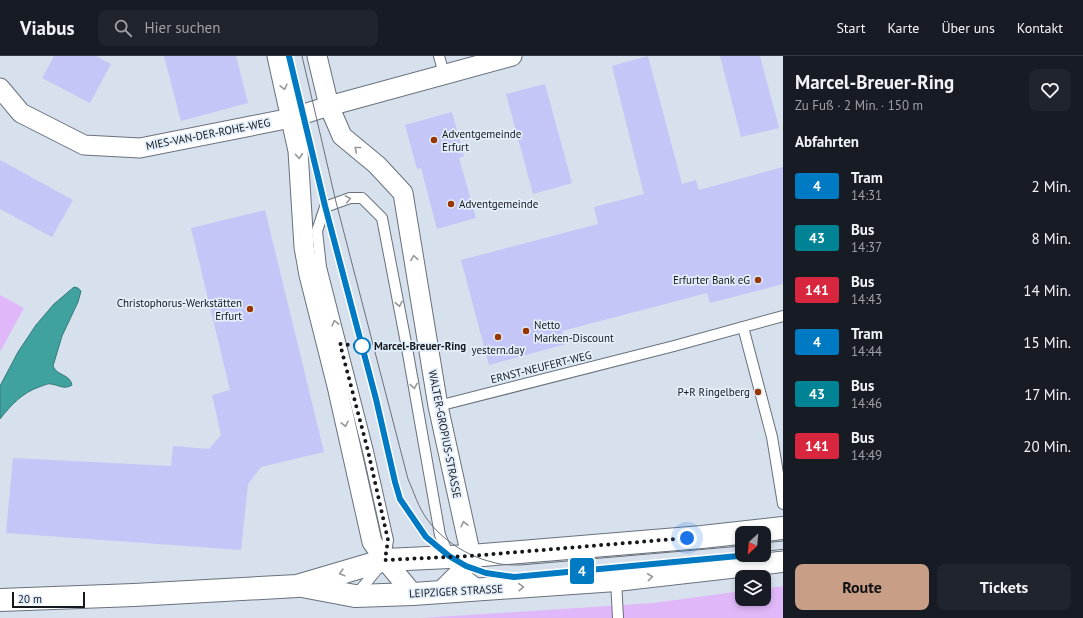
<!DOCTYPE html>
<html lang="de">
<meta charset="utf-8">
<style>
body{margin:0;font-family:"PT Sans",sans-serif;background:#20242c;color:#f1f3f6;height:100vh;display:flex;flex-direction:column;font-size:15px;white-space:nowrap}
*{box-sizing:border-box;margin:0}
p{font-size:13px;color:#9ea1a6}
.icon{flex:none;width:22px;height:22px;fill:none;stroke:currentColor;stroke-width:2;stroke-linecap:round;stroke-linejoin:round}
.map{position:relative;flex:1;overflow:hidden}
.panel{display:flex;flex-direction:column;background:#171b24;width:300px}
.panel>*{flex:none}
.badge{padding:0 8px;border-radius:3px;font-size:14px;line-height:26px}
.needle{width:26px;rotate:206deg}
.controls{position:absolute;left:735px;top:470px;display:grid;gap:8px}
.controls a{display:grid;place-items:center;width:36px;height:36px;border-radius:8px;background:#171b24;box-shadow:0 2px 6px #0003;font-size:20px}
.scale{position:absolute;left:12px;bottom:10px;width:73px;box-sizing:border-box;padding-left:4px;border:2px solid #15181d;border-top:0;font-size:11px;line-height:14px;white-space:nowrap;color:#15181d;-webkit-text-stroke:3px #e3eefb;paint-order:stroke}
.you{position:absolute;width:20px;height:20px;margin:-10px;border:3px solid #fff;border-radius:50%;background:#1a73e8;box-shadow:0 0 0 6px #1a73e833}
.map>.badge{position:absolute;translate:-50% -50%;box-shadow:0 0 0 2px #fff}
h2{padding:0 12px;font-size:15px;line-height:36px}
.round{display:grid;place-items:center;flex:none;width:42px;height:42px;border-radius:8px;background:#20242c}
.headline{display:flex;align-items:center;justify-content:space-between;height:68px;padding:0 12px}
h1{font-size:19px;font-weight:700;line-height:30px}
.action{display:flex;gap:8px;margin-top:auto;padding:8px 12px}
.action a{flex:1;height:46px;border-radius:8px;background:#c99e87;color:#111;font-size:16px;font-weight:700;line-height:46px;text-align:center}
.action a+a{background:#20242c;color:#f1f3f6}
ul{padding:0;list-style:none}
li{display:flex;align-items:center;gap:12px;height:52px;padding:0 12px}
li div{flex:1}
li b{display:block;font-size:15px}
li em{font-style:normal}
li .badge{min-width:44px;font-weight:700;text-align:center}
header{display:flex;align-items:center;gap:24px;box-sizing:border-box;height:56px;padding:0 20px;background:#171b24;border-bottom:1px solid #363941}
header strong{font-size:19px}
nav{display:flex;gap:22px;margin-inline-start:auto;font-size:14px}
.search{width:280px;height:36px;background:#20242c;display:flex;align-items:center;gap:10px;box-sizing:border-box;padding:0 14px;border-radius:8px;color:#9ea1a6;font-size:15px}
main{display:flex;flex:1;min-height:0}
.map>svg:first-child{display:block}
.green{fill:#e0b8f9}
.water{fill:#40a29f;stroke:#337978}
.building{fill:#c3c6f6}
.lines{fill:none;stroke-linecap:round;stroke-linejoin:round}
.service-casing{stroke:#68717c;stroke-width:12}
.minor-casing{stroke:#68717c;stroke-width:21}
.secondary-casing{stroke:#68717c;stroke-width:24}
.service{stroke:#fff;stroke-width:10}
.minor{stroke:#fff;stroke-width:19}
.secondary{stroke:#fff;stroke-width:22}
.tram{stroke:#6b7179;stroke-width:1}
.oneway{stroke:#969799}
.line-casing{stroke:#fff;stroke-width:9}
.line{stroke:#007ac3;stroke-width:6}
.walk{stroke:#15181d;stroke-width:4;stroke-dasharray:0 7.2}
.poi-dot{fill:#993600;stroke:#e3eefb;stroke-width:1.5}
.stop-dot{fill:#fff;stroke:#007ac3;stroke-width:2}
.labels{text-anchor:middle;stroke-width:3.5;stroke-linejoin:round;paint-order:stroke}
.street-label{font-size:11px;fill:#15181d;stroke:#e3eefb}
.poi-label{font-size:11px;fill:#15181d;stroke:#e3eefb;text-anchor:start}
.stop-label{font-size:11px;font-weight:bold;fill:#15181d;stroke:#e3eefb;text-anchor:start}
</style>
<header>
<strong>Viabus</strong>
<div class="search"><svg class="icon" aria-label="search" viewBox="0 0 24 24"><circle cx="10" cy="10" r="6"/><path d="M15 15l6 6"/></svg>Hier suchen</div>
<nav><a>Start</a><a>Karte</a><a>Über uns</a><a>Kontakt</a></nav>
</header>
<main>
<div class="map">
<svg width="783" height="562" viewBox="0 0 783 562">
<rect width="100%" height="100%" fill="#d6e1ed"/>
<g class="green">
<path d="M 0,239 L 24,252 L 0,296 Z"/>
<path d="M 783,530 L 783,562 L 422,562 L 653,547 L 742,535 L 742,543 L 764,543 L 764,533 Z"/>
</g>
<path class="water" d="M 74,231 L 78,232 L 81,235 L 78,246 L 62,280 L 53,310 C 57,320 70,318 72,329 C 64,334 59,329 51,328 C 47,327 43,330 39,331 C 22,337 11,349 0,363 L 0,330 L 18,296 L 36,269 L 54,248 Z"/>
<g class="building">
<path d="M 54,0 L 96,0 L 111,8 L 90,47 L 42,22 Z"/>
<path d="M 164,0 L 236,0 L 248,47 L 181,65 Z"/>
<path d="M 648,0 L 682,128 L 696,124 L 699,134 L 783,111 L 783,228 L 710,247 L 707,237 L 562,275 L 566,288 L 489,309 L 461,204 L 598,168 L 594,151 L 644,138 L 612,10 Z"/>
<path d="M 720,0 L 760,0 L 779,72 L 741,81 Z"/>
<path d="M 545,28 L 572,127 L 533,138 L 506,38 Z"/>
<path d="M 452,56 L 464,100 L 459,102 L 476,162 L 437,173 L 421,112 L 417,113 L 405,69 Z"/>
<path d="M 0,104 L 73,144 L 52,181 L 0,153 Z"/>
<path d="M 265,154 L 324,396 L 261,411 L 248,428 L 241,494 L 6,477 L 13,402 L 171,410 L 173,390 L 209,393 L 221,379 L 212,339 L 230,334 L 191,172 Z"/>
</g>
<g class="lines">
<defs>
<g id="service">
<path d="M 439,0 L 444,18"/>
<path d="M 743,271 L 772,381 L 783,448"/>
<path d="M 438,350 L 674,290 L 783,260"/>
<path d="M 616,524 L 618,562"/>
<path d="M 356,539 L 385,504 L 388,484 L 368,395 L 321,211 L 317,175 L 325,151 L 350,142 L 362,142 L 382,162 L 407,292 L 440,479 L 449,500 L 461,515 L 481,531"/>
</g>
<g id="minor">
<path d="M 277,0 L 298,95 L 304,191 L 309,219 L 337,330 L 372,486 L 385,504 L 413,538"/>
<path d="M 317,0 L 329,50 L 342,80 L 377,109 L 403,137 L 438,350 L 471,500 L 466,510 L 440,536"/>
<path d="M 0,32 L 21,57 L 84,89 L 140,92 L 291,62 L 329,50 L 512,0"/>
</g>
<g id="secondary">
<path d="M 302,530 L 355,540 L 413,538 L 616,524 L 783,505"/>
<path d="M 0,544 L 134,539 L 297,530 L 385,504 L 471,500 L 702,481 L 783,472"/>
</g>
</defs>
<use href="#service" class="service-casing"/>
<use href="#minor" class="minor-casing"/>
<use href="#secondary" class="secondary-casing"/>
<use href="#service" class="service"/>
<use href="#minor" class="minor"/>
<use href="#secondary" class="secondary"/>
<g class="tram">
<path d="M 289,0 L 325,151 L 377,343 L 395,426 L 400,443 L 426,481 L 449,500 L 466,510 L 486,517 L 514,521 L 749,499"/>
<path d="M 302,0 L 336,146 L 408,423 C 414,436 418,451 427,463 C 442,484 467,500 492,506 C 501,509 511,509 520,509 L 742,490"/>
<path d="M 764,487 L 783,485"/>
<path d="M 764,497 L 783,495"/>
</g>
</g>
<defs><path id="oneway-chevron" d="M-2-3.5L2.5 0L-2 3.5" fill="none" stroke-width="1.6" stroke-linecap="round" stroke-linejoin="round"/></defs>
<g class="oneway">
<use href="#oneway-chevron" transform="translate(284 31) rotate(77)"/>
<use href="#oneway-chevron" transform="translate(357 93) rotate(-141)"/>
<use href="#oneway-chevron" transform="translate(299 100) rotate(86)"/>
<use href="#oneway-chevron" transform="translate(348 143) rotate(-11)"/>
<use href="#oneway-chevron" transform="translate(414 202) rotate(-99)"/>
<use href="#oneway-chevron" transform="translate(399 248) rotate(79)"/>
<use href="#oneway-chevron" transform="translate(335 267) rotate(-104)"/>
<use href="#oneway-chevron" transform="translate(414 330) rotate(80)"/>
<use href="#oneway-chevron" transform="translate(345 368) rotate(78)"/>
<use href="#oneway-chevron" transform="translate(464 468) rotate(-103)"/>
<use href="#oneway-chevron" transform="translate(342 517) rotate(164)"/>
<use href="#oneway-chevron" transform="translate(650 521) rotate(-6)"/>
<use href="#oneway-chevron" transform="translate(521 531) rotate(-4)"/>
</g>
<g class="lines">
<defs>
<path id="line" d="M 289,0 L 325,150 L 376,343 L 395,426 L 400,443 L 426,481 L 449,500 L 466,510 L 486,517 L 514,521 L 749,499"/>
</defs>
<use href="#line" class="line-casing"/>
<use href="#line" class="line"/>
<path class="walk" d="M 362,290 L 340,288 L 368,395 L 388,484 L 385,504 L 470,500 L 687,482"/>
</g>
<g class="poi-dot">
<circle cx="434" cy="84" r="4"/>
<circle cx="451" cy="148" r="4"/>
<circle cx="758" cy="224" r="4"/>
<circle cx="250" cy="253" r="4"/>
<circle cx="526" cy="275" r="4"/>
<circle cx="498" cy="281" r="4"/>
<circle cx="758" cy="336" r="4"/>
</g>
<circle class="stop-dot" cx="362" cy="290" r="8"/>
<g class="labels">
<g class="street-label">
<text transform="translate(208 78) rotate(-11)" y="4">MIES-VAN-DER-ROHE-WEG</text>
<text transform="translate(541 311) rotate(-14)" y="4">ERNST-NEUFERT-WEG</text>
<text transform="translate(445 378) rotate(79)" y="4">WALTER-GROPIUS-STRASSE</text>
<text transform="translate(456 535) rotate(-3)" y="4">LEIPZIGER STRASSE</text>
</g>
<g class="poi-label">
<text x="442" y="82">Adventgemeinde<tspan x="442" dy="13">Erfurt</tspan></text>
<text x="459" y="152">Adventgemeinde</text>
<text x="750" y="228" text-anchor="end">Erfurter Bank eG</text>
<text x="242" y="251" text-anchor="end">Christophorus-Werkstätten<tspan x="242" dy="13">Erfurt</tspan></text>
<text x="534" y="273">Netto<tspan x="534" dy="13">Marken-Discount</tspan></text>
<text x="498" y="298" text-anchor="middle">yestern.day</text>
<text x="750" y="340" text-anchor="end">P+R Ringelberg</text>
</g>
<g class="stop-label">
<text x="374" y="294">Marcel-Breuer-Ring</text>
</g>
</g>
</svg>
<div class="controls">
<a><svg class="needle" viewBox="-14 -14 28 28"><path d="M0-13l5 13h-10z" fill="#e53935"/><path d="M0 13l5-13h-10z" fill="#9ea1a6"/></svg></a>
<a><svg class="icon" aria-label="layers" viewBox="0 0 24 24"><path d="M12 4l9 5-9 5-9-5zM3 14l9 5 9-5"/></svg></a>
</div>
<div class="scale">20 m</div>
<div class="you" style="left:687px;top:482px"></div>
<b class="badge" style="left:582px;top:515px;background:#007ac3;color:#fff">4</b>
</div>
<section class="panel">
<div class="headline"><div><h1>Marcel-Breuer-Ring</h1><p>Zu Fuß · 2 Min. · 150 m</p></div><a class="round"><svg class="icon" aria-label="heart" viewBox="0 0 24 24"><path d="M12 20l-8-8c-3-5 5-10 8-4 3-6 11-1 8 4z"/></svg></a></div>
<h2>Abfahrten</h2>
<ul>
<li><span class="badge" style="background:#007ac3;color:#fff">4</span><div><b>Tram</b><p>14:31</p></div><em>2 Min.</em></li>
<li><span class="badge" style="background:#008495;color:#fff">43</span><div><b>Bus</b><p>14:37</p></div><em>8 Min.</em></li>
<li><span class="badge" style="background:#d7263d;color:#fff">141</span><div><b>Bus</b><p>14:43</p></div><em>14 Min.</em></li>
<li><span class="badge" style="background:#007ac3;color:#fff">4</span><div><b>Tram</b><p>14:44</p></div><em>15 Min.</em></li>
<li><span class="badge" style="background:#008495;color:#fff">43</span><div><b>Bus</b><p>14:46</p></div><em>17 Min.</em></li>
<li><span class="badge" style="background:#d7263d;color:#fff">141</span><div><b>Bus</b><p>14:49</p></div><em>20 Min.</em></li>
</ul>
<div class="action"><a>Route</a><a>Tickets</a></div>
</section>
</main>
